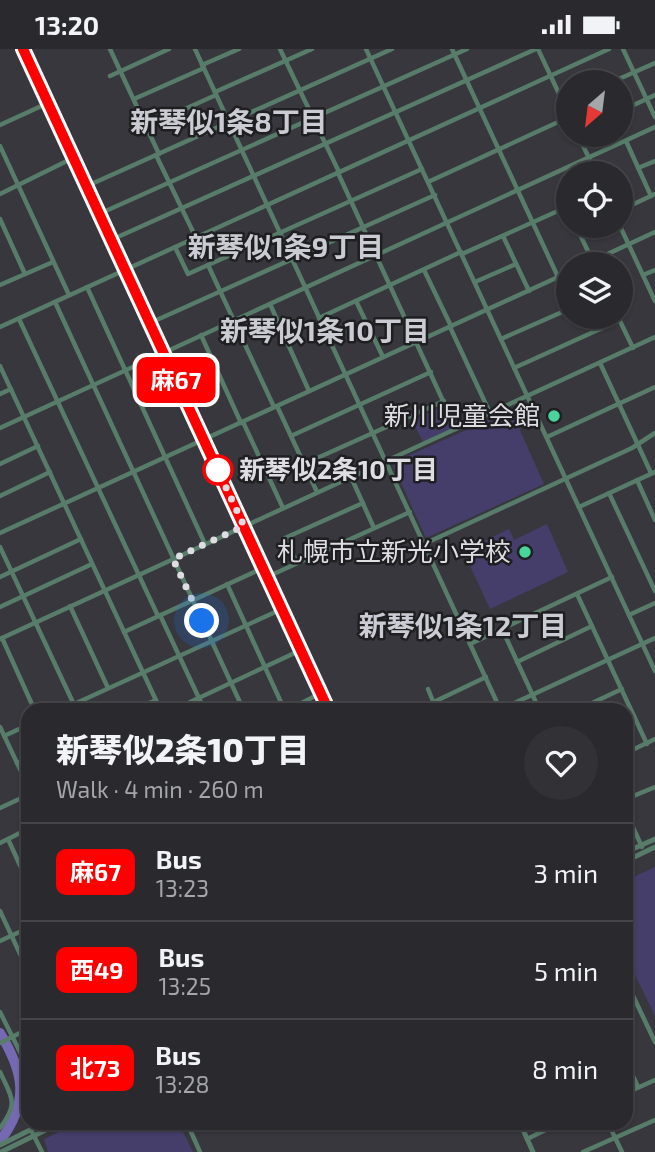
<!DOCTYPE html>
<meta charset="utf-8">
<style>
body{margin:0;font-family:"Exo 2","Noto Sans JP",sans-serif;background:#313136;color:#f1f3f6;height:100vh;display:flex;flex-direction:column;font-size:26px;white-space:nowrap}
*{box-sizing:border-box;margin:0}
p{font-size:23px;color:#a5a6aa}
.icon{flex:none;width:38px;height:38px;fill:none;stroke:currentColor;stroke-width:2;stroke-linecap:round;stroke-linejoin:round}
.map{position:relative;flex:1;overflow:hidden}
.sheet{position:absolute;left:21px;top:654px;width:612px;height:427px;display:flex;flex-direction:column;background:#29292e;border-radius:21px;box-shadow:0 2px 5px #0004,0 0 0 2px #45454a}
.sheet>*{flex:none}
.badge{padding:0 14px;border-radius:10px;font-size:24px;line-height:46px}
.needle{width:46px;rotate:208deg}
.buttons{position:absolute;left:556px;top:21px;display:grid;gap:14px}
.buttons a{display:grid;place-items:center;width:77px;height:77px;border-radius:50%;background:#29292e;box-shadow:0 2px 5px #0004,0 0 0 2px #45454a;font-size:35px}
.you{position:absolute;width:35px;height:35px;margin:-18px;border:5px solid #fff;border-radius:50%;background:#1a73e8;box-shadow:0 0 0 10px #1a73e833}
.map>.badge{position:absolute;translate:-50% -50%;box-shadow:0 0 0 4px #fff}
.round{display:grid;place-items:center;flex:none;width:74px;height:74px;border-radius:37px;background:#313136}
.overview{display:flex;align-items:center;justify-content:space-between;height:119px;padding:0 35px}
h1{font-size:33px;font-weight:800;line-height:52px}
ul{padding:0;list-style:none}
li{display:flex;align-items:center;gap:21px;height:98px;padding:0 35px;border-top:2px solid #45454a}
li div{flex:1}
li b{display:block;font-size:26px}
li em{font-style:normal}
li .badge{min-width:77px;font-weight:700;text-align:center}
.status{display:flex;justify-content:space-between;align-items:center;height:49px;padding:0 35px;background:#29292e;direction:ltr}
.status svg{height:19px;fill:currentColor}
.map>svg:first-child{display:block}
.green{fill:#453e6b}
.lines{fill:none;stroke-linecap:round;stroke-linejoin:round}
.river{stroke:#7569b2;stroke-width:10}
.minor{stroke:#587c6a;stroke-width:4.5}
.tertiary{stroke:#587c6a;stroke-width:5}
.line-casing{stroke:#fff;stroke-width:16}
.line{stroke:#f00;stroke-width:10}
.walk{stroke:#dedde1;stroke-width:7;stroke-dasharray:0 12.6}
.poi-dot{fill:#49d49c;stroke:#1f1e21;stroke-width:2.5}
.stop-dot{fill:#fff;stroke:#f00;stroke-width:3.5}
.labels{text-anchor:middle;stroke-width:5;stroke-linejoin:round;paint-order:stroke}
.poi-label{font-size:26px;fill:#dedde1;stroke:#1f1e21;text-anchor:end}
.stop-label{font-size:26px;font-weight:bold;fill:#dedde1;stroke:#1f1e21;text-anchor:start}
.neighbourhood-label{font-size:28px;font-weight:bold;fill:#cbcbd3;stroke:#1f1e21}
</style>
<div class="status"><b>13:20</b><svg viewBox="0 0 49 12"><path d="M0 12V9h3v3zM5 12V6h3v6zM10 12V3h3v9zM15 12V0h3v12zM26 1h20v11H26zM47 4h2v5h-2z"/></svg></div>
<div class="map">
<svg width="655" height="1103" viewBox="0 0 655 1103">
<rect width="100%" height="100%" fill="#37373d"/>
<g class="green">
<path d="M 443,357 L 453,379 L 423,393 L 412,371 Z"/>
<path d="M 511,361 L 544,435 L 426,489 L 392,414 Z"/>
<path d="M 547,475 L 568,523 L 490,560 L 463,502 L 509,480 L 514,491 Z"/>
<path d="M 655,818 L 655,967 L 627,909 L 627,831 Z"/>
<path d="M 76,1075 L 179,1075 L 193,1103 L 48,1103 L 44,1090 Z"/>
</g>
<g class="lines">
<path class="river" d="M 0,984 C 25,1025 29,1053 0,1092"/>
<g class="minor">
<path d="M 110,0 L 159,105"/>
<path d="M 195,0 L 501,662"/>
<path d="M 280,0 L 339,123"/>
<path d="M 366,0 L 655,622"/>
<path d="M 452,0 L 558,228"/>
<path d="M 538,0 L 569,66"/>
<path d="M 623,0 L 655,68"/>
<path d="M 202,16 L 239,0"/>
<path d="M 110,27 L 169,0"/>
<path d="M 612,33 L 655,14"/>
<path d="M 215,43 L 312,0"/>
<path d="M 134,50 L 204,19"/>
<path d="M 621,62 L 655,46"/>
<path d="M 0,76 L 48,54"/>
<path d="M 147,77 L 216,46"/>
<path d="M 578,86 L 596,124"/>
<path d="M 626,92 L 651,147"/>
<path d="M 0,97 L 69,246"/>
<path d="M 156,106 L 196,189"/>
<path d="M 638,119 L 655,112"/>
<path d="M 338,124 L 456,380"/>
<path d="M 428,133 L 569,68"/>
<path d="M 87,137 L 392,0"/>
<path d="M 0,145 L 73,109"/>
<path d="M 621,161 L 655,145"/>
<path d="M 99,165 L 467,0"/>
<path d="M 0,170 L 25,225"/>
<path d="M 576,177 L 594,215"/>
<path d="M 620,177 L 655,252"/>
<path d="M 503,187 L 529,242"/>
<path d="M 111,191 L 536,0"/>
<path d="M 175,198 L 188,225 L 422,120"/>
<path d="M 462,205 L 569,157"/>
<path d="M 586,215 L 655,183"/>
<path d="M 208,216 L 274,358"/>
<path d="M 424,221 L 451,277"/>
<path d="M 643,226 L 655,221"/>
<path d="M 475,233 L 516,215"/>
<path d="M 0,236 L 53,213"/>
<path d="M 87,238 L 205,495"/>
<path d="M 356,252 L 383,308"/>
<path d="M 55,253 L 244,662"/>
<path d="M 270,255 L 309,342"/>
<path d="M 618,268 L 633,299"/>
<path d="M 319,269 L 461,203"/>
<path d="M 19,270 L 158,567"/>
<path d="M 150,274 L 435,146"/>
<path d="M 0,278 L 609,0"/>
<path d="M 450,278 L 490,364"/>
<path d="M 201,286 L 241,374"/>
<path d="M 501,290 L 569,260"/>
<path d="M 600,314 L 651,424"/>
<path d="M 0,317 L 161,662"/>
<path d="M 514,319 L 620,271"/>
<path d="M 0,345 L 11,340"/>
<path d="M 277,357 L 317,443"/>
<path d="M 243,373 L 283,459"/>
<path d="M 0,379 L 655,78"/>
<path d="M 291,387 L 431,323"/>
<path d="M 547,388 L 655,338"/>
<path d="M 0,415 L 38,397"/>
<path d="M 304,415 L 444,352"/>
<path d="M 351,428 L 374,479"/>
<path d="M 637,431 L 655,471"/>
<path d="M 609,444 L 655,542"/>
<path d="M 0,447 L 50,423"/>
<path d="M 579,458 L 655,423"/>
<path d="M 0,484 L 569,223"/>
<path d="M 424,495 L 632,399 L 655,384"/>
<path d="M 0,498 L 77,662"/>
<path d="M 297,514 L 285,489 L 363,454"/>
<path d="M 0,528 L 81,490"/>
<path d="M 267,528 L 410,463"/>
<path d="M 227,535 L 285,662"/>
<path d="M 577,545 L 647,695"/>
<path d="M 70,557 L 108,639"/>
<path d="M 0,558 L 92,515"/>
<path d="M 160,566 L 205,662"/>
<path d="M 629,566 L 655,554"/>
<path d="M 502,580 L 540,662"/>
<path d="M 124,583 L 263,519"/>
<path d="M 2,589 L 35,662"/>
<path d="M 0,590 L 655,288"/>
<path d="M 470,595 L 612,528"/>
<path d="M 517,613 L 592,577"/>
<path d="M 428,640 L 437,662"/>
<path d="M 59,662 L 282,560"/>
<path d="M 132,662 L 156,651"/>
<path d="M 171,662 L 301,601"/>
<path d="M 286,662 L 321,644"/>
<path d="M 415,662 L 486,628"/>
<path d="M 497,662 L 655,589"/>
<path d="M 575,662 L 622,640"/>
<path d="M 626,670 L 634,667"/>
<path d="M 0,678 L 28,737"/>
<path d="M 4,687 L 28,676"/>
<path d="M 626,704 L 655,690"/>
<path d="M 17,714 L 28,709"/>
<path d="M 626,750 L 655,738"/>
<path d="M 0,759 L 28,746"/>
<path d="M 626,763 L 642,798"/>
<path d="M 8,790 L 28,834"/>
<path d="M 0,794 L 28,780"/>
<path d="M 0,862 L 28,922"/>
<path d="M 0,892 L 28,879"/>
<path d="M 626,932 L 655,993"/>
<path d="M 0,963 L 28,1019"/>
<path d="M 0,994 L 28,980"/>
<path d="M 626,1012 L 638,1038"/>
<path d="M 0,1023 C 12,1049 19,1054 0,1079"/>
<path d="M 626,1044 L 655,1031"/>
<path d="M 187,1074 L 200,1103"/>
<path d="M 608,1074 L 622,1103"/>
<path d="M 31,1081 L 42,1103"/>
<path d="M 527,1090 L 560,1074"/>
<path d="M 583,1103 L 655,1071"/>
</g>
<g class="tertiary">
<path d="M 23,0 L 329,662"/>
<path d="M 626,803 L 655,790"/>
<path d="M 626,812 L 655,798"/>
<path d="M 520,1074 L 533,1103"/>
<path d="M 0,1096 L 44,1074"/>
<path d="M 1,1103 L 60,1074"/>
</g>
</g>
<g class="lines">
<defs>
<path id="line" d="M 23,0 L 329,662"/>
</defs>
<use href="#line" class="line-casing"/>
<use href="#line" class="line"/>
<path class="walk" d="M 202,572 L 173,510 L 244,477 L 216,417 L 218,421"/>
</g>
<g class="poi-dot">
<circle cx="554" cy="367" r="7"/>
<circle cx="525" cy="503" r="7"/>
</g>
<circle class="stop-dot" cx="218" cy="421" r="14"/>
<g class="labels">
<g class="poi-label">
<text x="540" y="376">新川児童会館</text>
<text x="511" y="512">札幌市立新光小学校</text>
</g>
<g class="stop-label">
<text x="239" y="430">新琴似2条10丁目</text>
</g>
<g class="neighbourhood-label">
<text x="229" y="83">新琴似1条8丁目</text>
<text x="286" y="208">新琴似1条9丁目</text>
<text x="325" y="292">新琴似1条10丁目</text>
<text x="463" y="587">新琴似1条12丁目</text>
</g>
</g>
</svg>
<div class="buttons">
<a><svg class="needle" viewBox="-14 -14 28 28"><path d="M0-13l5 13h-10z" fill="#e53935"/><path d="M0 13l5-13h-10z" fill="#a5a6aa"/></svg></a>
<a><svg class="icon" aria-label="locate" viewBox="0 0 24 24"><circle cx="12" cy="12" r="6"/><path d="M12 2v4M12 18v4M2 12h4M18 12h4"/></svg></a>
<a><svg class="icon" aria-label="layers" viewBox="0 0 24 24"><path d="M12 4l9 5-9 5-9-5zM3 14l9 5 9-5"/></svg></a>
</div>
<div class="you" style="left:202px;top:572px"></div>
<b class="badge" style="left:176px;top:331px;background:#f00;color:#fff">麻67</b>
<section class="sheet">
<div class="overview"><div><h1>新琴似2条10丁目</h1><p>Walk · 4 min · 260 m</p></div><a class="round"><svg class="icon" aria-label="heart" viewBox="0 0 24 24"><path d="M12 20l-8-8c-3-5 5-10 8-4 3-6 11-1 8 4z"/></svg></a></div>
<ul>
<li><span class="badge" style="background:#f00;color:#fff">麻67</span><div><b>Bus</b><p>13:23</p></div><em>3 min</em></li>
<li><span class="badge" style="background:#f00;color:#fff">西49</span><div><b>Bus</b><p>13:25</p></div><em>5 min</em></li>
<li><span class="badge" style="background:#f00;color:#fff">北73</span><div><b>Bus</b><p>13:28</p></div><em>8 min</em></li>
</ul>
</section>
</div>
